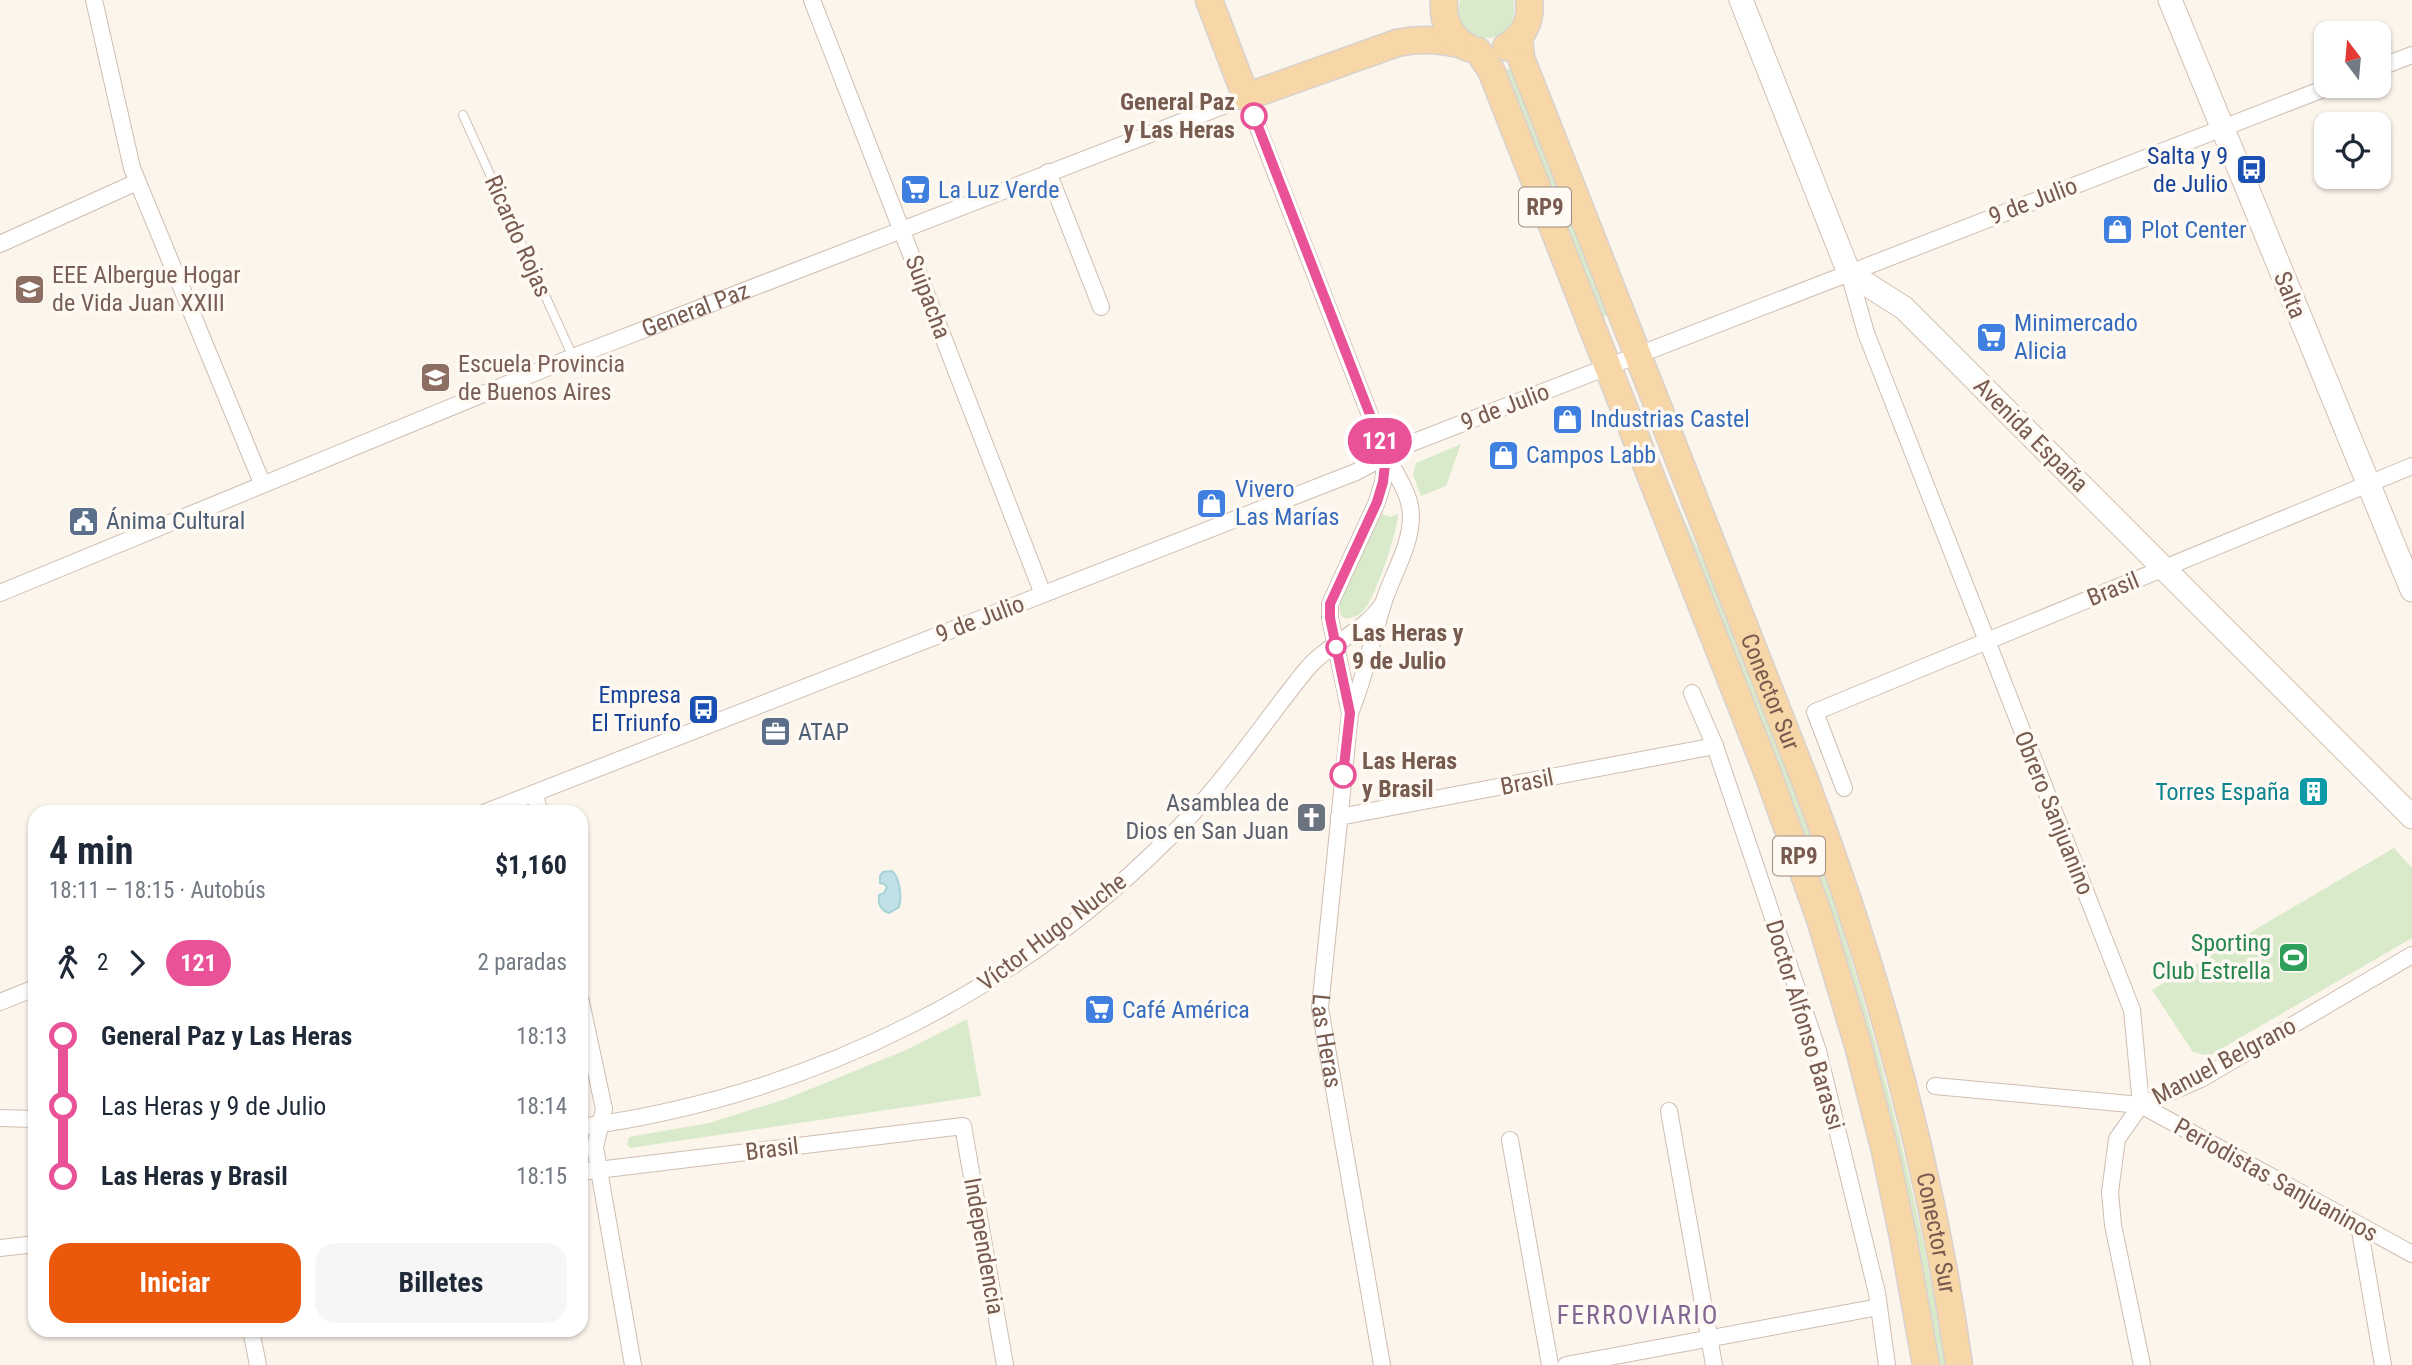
<!DOCTYPE html>
<html lang="es">
<meta charset="utf-8">
<style>
body{margin:0;font-family:"Roboto Condensed",sans-serif;background:#f6f6f7;color:#1f2937;height:100vh;display:flex;flex-direction:column;font-size:26px;white-space:nowrap}
*{box-sizing:border-box;margin:0}
p{font-size:23px;color:#747a83}
.icon{flex:none;width:38px;height:38px;fill:none;stroke:currentColor;stroke-width:2;stroke-linecap:round;stroke-linejoin:round}
.map{position:relative;flex:1;overflow:hidden}
.side{position:absolute;left:28px;top:805px;width:560px;height:532px;display:flex;flex-direction:column;background:#fff;border-radius:21px;box-shadow:0 2px 5px #0004}
.side>*{flex:none}
.badge{padding:0 14px;border-radius:23px;font-size:24px;line-height:46px}
.needle{width:46px;rotate:344deg}
.buttons{position:absolute;left:2314px;top:21px;display:grid;gap:14px}
.buttons a{display:grid;place-items:center;width:77px;height:77px;border-radius:14px;background:#fff;box-shadow:0 2px 5px #0004;font-size:35px}
.map>.badge{position:absolute;translate:-50% -50%;box-shadow:0 0 0 4px #fff}
.legs{display:flex;align-items:center;gap:10px;height:77px;padding:0 21px;font-size:23px}
.legs p{margin-inline-start:auto}
.head{display:flex;align-items:center;justify-content:space-between;height:119px;padding:0 21px}
h1{font-size:38px;font-weight:700;line-height:52px}
.button{display:flex;gap:14px;margin-top:auto;padding:14px 21px}
.button a{flex:1;height:80px;border-radius:21px;background:#ea580c;color:#fff;font-size:28px;font-weight:700;line-height:80px;text-align:center}
.button a+a{background:#f6f6f7;color:#1f2937}
ul{padding:0 21px;list-style:none}
li{display:flex;align-items:center;gap:24px;height:70px;font-size:26px}
li i{display:grid;place-items:center;width:10px;height:100%;margin:0 9px;background:currentColor}
li i::after{content:'';width:18px;height:18px;margin:-9px;border:5px solid;border-radius:50%;background:#fff}
li p{margin-inline-start:auto}
li:first-child i{background:linear-gradient(#0000 50%,currentColor 0)}
li:last-child i{background:linear-gradient(currentColor 50%,#0000 0)}
.map>svg:first-child{display:block}
.green{fill:#d9eaca}
.water{fill:#c0e2e6;stroke:#a7d2d8;stroke-width:2}
.lines{fill:none;stroke-linecap:round;stroke-linejoin:round}
.lane-casing{stroke:#cfbdb1;stroke-width:10}
.street-casing{stroke:#cfbdb1;stroke-width:18}
.secondary-casing{stroke:#d4bfb1;stroke-width:25}
.primary-casing{stroke:#d9d1ce;stroke-width:29}
.lane{stroke:#fff;stroke-width:8}
.street{stroke:#fff;stroke-width:16}
.secondary{stroke:#fff;stroke-width:23}
.primary{stroke:#f7d6a8;stroke-width:26}
.line-1-casing{stroke:#fff;stroke-width:16}
.line-1{stroke:#e95297;stroke-width:10}
.stop-1-dot{fill:#fff;stroke:#e95297;stroke-width:3.5}
.labels{text-anchor:middle;stroke-width:7;stroke-linejoin:round;paint-order:stroke}
.shield{fill:#fef9f3;stroke:#a08a80;stroke-width:2}
.shield-label{font-size:23px;font-weight:bold;fill:#785b4f}
.stop-label{font-size:24px;font-weight:bold;fill:#785b4f;stroke:#fef9f3;text-anchor:start}
.transit-label{font-size:24px;fill:#164399;stroke:#fef9f3;text-anchor:end}
.shop-label{font-size:24px;fill:#366cbe;stroke:#fef9f3;text-anchor:start}
.street-label{font-size:24px;fill:#785b4f;stroke:#fef9f3}
.education-label{font-size:24px;fill:#785e54;stroke:#fef9f3;text-anchor:start}
.service-label{font-size:24px;fill:#4e5e75;stroke:#fef9f3;text-anchor:start}
.culture-label{font-size:24px;fill:#0d838f;stroke:#fef9f3;text-anchor:end}
.worship-label{font-size:24px;fill:#5b616d;stroke:#fef9f3;text-anchor:end}
.leisure-label{font-size:24px;fill:#27864d;stroke:#fef9f3;text-anchor:end}
.neighbourhood-label{font-size:26px;letter-spacing:2px;fill:#826793;stroke:#fef9f3}
</style>
<div class="map">
<svg width="2412" height="1365" viewBox="0 0 2412 1365">
<rect width="100%" height="100%" fill="#fcf5ec"/>
<g class="green">
<path d="M 1460,0 L 1513,0 C 1517,16 1511,27 1497,37 C 1474,42 1452,26 1460,0 Z"/>
<path d="M 1511,68 L 1608,315 L 1602,318 L 1505,70 Z"/>
<path d="M 1637,406 C 1647,422 1654,445 1661,464 C 1673,495 1687,526 1701,556 C 1816,815 1900,1086 1946,1365 L 1939,1365 L 1918,1246 L 1895,1138 L 1836,927 L 1785,782 Z"/>
<path d="M 1461,444 L 1446,486 L 1421,496 L 1413,475 L 1416,463 Z"/>
<path d="M 1381,513 L 1390,517 L 1398,514 C 1398,531 1375,599 1364,610 C 1358,616 1352,619 1344,618 L 1340,614 L 1340,601 Z"/>
<path d="M 2394,848 L 2412,868 L 2412,938 L 2209,1056 L 2193,1052 L 2152,990 Z"/>
<path d="M 967,1019 L 981,1096 L 630,1148 L 627,1145 L 629,1137 L 709,1123 L 786,1099 L 906,1050 Z"/>
</g>
<path class="water" d="M 892,871 C 900,878 902,897 899,907 L 889,913 C 880,910 878,903 879,895 L 884,893 L 887,887 L 884,884 L 880,883 L 880,876 L 883,872 Z"/>
<g class="lines">
<defs>
<path id="lane" d="M 463,115 L 573,357"/>
<g id="street">
<path d="M 94,0 L 132,168 L 262,483"/>
<path d="M 812,0 L 1043,594"/>
<path d="M 2378,68 L 2412,55"/>
<path d="M 1048,172 L 1101,307"/>
<path d="M 0,244 L 137,182"/>
<path d="M 1849,273 L 1866,333 L 2132,1010 L 2141,1105 L 2117,1139 L 2110,1192 L 2113,1225 L 2142,1365"/>
<path id="s1" d="M 0,593 L 573,357 L 1246,97 L 1386,456 C 1396,474 1411,495 1411,516 C 1411,545 1394,572 1385,598 C 1372,636 1366,676 1350,713 L 1320,1008 L 1382,1365"/>
<path d="M 1692,693 L 1715,746 L 1818,1051 L 1877,1293 L 1887,1365"/>
<path d="M 1350,713 L 1330,618 L 1330,604 L 1377,502 L 1383,482 L 1386,456"/>
<path d="M 1844,788 L 1815,712 L 2412,466"/>
<path d="M 535,793 L 539,812"/>
<path d="M 486,812 L 1356,472 L 1409,444 L 2331,86"/>
<path d="M 1339,817 L 1715,746"/>
<path d="M 0,1002 L 35,988"/>
<path d="M 581,1002 L 604,1109 L 595,1147 L 633,1365"/>
<path d="M 1935,1086 L 2141,1105 L 2201,1079 L 2412,955"/>
<path d="M 2141,1105 L 2412,1254"/>
<path d="M 1669,1111 L 1714,1365"/>
<path d="M 0,1118 L 35,1119"/>
<path d="M 581,1127 C 814,1095 1030,987 1191,815 C 1233,770 1267,718 1306,670 C 1327,644 1363,633 1382,605"/>
<path d="M 1510,1140 L 1550,1365"/>
<path d="M 581,1172 L 963,1126 L 1005,1365"/>
<path d="M 2359,1225 L 2383,1365"/>
<path d="M 0,1248 L 35,1244"/>
<path d="M 251,1330 L 258,1365"/>
<path d="M 1566,1365 L 1879,1307"/>
</g>
<g id="secondary">
<path d="M 1741,0 L 1849,273 L 1904,308 L 2412,817"/>
<path d="M 2170,0 L 2412,590"/>
</g>
<g id="primary">
<path d="M 1209,0 L 1246,97 L 1397,43 C 1420,38 1444,40 1466,46"/>
<path d="M 1444,0 C 1442,21 1450,37 1468,48"/>
<path id="s2" d="M 1519,37 L 1521,58 L 1804,778 C 1876,966 1931,1165 1959,1365"/>
<path d="M 1506,47 C 1523,37 1532,21 1529,0"/>
<path d="M 1478,51 L 1491,70 L 1768,774 L 1820,919 L 1858,1045 L 1885,1151 L 1903,1237 L 1926,1365"/>
</g>
</defs>
<use href="#lane" class="lane-casing"/>
<use href="#street" class="street-casing"/>
<use href="#secondary" class="secondary-casing"/>
<use href="#primary" class="primary-casing"/>
<use href="#lane" class="lane"/>
<use href="#street" class="street"/>
<use href="#secondary" class="secondary"/>
<use href="#primary" class="primary"/>
</g>
<g class="lines">
<defs>
<path id="line-1" d="M 1254,116 L 1386,456 L 1383,482 L 1377,502 L 1330,604 L 1330,618 L 1350,713 L 1343,775"/>
</defs>
<use href="#line-1" class="line-1-casing"/>
<use href="#line-1" class="line-1"/>
</g>
<defs>
<symbol id="bus-square" viewBox="-11 -11 22 22"><rect x="-9" y="-9" width="18" height="18" rx="4" fill="#1a4fb4" stroke="#fef9f3"/><path d="M-5-6H5V4H4V6H2V4H-2V6H-4V4H-5ZM-3.5-4V0h7V-4ZM-3.5 1.2v1.5H-2V1.2ZM2 1.2v1.5H3.5V1.2Z" fill="#fff"/></symbol>
<symbol id="supermarket-square" viewBox="-11 -11 22 22"><rect x="-9" y="-9" width="18" height="18" rx="4" fill="#3f7fe0" stroke="#fef9f3"/><path d="M-6-5.5h2.5l.6 2H6L4.5 2H-2.5L-4.4-4H-6ZM-1.5 3.2a1.3 1.3 0 1 0 .1 0ZM3 3.2a1.3 1.3 0 1 0 .1 0Z" fill="#fff"/></symbol>
<symbol id="shop-square" viewBox="-11 -11 22 22"><rect x="-9" y="-9" width="18" height="18" rx="4" fill="#3f7fe0" stroke="#fef9f3"/><path d="M-5-2.5h2.3a2.7 3.5 0 0 1 5.4 0H5L5.5 6h-11ZM-1.5-2.5h3a1.5 2.3 0 0 0-3 0Z" fill="#fff"/></symbol>
<symbol id="school-square" viewBox="-11 -11 22 22"><rect x="-9" y="-9" width="18" height="18" rx="4" fill="#8d6e63" stroke="#fef9f3"/><path d="M0-5L7-2L0 1L-7-2ZM-4 1L0 2.5L4 1V4Q0 6-4 4Z" fill="#fff"/></symbol>
<symbol id="civic-square" viewBox="-11 -11 22 22"><rect x="-9" y="-9" width="18" height="18" rx="4" fill="#5c6f8a" stroke="#fef9f3"/><path d="M-.6-6.5H3V-4.5H.6V-3L4-1V1h2V6H-6V1h2V-1L-.6-3ZM-1.2 2.5V6h2.4V2.5Z" fill="#fff"/></symbol>
<symbol id="office-square" viewBox="-11 -11 22 22"><rect x="-9" y="-9" width="18" height="18" rx="4" fill="#5c6f8a" stroke="#fef9f3"/><path d="M-6-3h4V-5.5h4V-3h4V5H-6ZM-1-4.5V-3h2v-1.5ZM-6 0V1H6V0Z" fill="#fff"/></symbol>
<symbol id="building-square" viewBox="-11 -11 22 22"><rect x="-9" y="-9" width="18" height="18" rx="4" fill="#0f9aa8" stroke="#fef9f3"/><path d="M-4-6H4V6H1V3H-1V6H-4ZM-2.5-4.3h1.7v1.8h-1.7ZM.8-4.3h1.7v1.8H.8ZM-2.5-1h1.7V.8h-1.7ZM.8-1h1.7V.8H.8Z" fill="#fff"/></symbol>
<symbol id="church-square" viewBox="-11 -11 22 22"><rect x="-9" y="-9" width="18" height="18" rx="4" fill="#6b7280" stroke="#fef9f3"/><path d="M-1.2-6h2.4v3.5h3.3v2.4h-3.3V6h-2.4V-.1h-3.3v-2.4h3.3Z" fill="#fff"/></symbol>
<symbol id="stadium-square" viewBox="-11 -11 22 22"><rect x="-9" y="-9" width="18" height="18" rx="4" fill="#2e9e5b" stroke="#fef9f3"/><path d="M0-5a6.5 5 0 1 0 0 10a6.5 5 0 1 0 0-10ZM-3.5-1.8h7v3.6h-7Z" fill="#fff"/></symbol>
</defs>
<g fill-rule="evenodd">
<use href="#bus-square" x="2234" y="152" width="35" height="35"/>
<use href="#supermarket-square" x="898" y="172" width="35" height="35"/>
<use href="#shop-square" x="2100" y="212" width="35" height="35"/>
<use href="#school-square" x="12" y="272" width="35" height="35"/>
<use href="#supermarket-square" x="1974" y="320" width="35" height="35"/>
<use href="#school-square" x="418" y="360" width="35" height="35"/>
<use href="#shop-square" x="1550" y="402" width="35" height="35"/>
<use href="#shop-square" x="1486" y="438" width="35" height="35"/>
<use href="#shop-square" x="1194" y="486" width="35" height="35"/>
<use href="#civic-square" x="66" y="504" width="35" height="35"/>
<use href="#bus-square" x="686" y="692" width="35" height="35"/>
<use href="#office-square" x="758" y="714" width="35" height="35"/>
<use href="#building-square" x="2296" y="774" width="35" height="35"/>
<use href="#church-square" x="1294" y="800" width="35" height="35"/>
<use href="#stadium-square" x="2276" y="940" width="35" height="35"/>
<use href="#supermarket-square" x="1082" y="992" width="35" height="35"/>
</g>
<g class="stop-1-dot">
<circle cx="1254" cy="116" r="12"/>
<circle cx="1336" cy="647" r="9"/>
<circle cx="1343" cy="775" r="12"/>
</g>
<g class="labels">
<g class="shield">
<rect x="1519" y="187.5" width="52" height="39" rx="5"/>
<rect x="1773" y="836.5" width="52" height="39" rx="5"/>
</g>
<g class="shield-label">
<text x="1545" y="215">RP9</text>
<text x="1799" y="864">RP9</text>
</g>
<g class="stop-label">
<text x="1235" y="110" text-anchor="end">General Paz<tspan x="1235" dy="28">y Las Heras</tspan></text>
<text x="1352" y="641">Las Heras y<tspan x="1352" dy="28">9 de Julio</tspan></text>
<text x="1362" y="769">Las Heras<tspan x="1362" dy="28">y Brasil</tspan></text>
</g>
<g class="transit-label">
<text x="2228" y="164">Salta y 9<tspan x="2228" dy="28">de Julio</tspan></text>
<text x="681" y="703">Empresa<tspan x="681" dy="28">El Triunfo</tspan></text>
</g>
<g class="shop-label">
<text x="938" y="198">La Luz Verde</text>
<text x="2141" y="238">Plot Center</text>
<text x="2014" y="331">Minimercado<tspan x="2014" dy="28">Alicia</tspan></text>
<text x="1590" y="427">Industrias Castel</text>
<text x="1526" y="463">Campos Labb</text>
<text x="1235" y="497">Vivero<tspan x="1235" dy="28">Las Marías</tspan></text>
<text x="1122" y="1018">Café América</text>
</g>
<g class="street-label">
<text transform="translate(2033 201) rotate(-21)" y="8">9 de Julio</text>
<text transform="translate(518 236) rotate(66)" y="8">Ricardo Rojas</text>
<text transform="translate(2290 295) rotate(68)" y="8">Salta</text>
<text transform="translate(928 297) rotate(69)" y="8">Suipacha</text>
<text dy="8" stroke="none"><textPath href="#s1" startOffset="751">General Paz</textPath></text>
<text transform="translate(1505 407) rotate(-21)" y="8">9 de Julio</text>
<text transform="translate(2031 435) rotate(45)" y="8">Avenida España</text>
<text transform="translate(2113 589) rotate(-22)" y="8">Brasil</text>
<text transform="translate(980 619) rotate(-21)" y="8">9 de Julio</text>
<text dy="8" stroke="none"><textPath href="#s2" startOffset="702">Conector Sur</textPath></text>
<text transform="translate(1527 782) rotate(-11)" y="8">Brasil</text>
<text transform="translate(2054 813) rotate(68)" y="8">Obrero Sanjuanino</text>
<text transform="translate(1052 932) rotate(-37)" y="8">Víctor Hugo Nuche</text>
<text transform="translate(1805 1025) rotate(73)" y="8">Doctor Alfonso Barassi</text>
<text dy="8" stroke="none"><textPath href="#s1" startOffset="2329">Las Heras</textPath></text>
<text transform="translate(2224 1061) rotate(-28)" y="8">Manuel Belgrano</text>
<text transform="translate(772 1149) rotate(-7)" y="8">Brasil</text>
<text transform="translate(2276 1180) rotate(29)" y="8">Periodistas Sanjuaninos</text>
<text dy="8" stroke="none"><textPath href="#s2" startOffset="1269">Conector Sur</textPath></text>
<text transform="translate(984 1246) rotate(80)" y="8">Independencia</text>
</g>
<g class="education-label">
<text x="52" y="283">EEE Albergue Hogar<tspan x="52" dy="28">de Vida Juan XXIII</tspan></text>
<text x="458" y="372">Escuela Provincia<tspan x="458" dy="28">de Buenos Aires</tspan></text>
</g>
<g class="service-label">
<text x="106" y="529">Ánima Cultural</text>
<text x="798" y="740">ATAP</text>
</g>
<g class="culture-label">
<text x="2290" y="800">Torres España</text>
</g>
<g class="worship-label">
<text x="1289" y="811">Asamblea de<tspan x="1289" dy="28">Dios en San Juan</tspan></text>
</g>
<g class="leisure-label">
<text x="2271" y="951">Sporting<tspan x="2271" dy="28">Club Estrella</tspan></text>
</g>
<g class="neighbourhood-label">
<text x="1638" y="1324">FERROVIARIO</text>
</g>
</g>
</svg>
<div class="buttons">
<a><svg class="needle" viewBox="-14 -14 28 28"><path d="M0-13l5 13h-10z" fill="#e53935"/><path d="M0 13l5-13h-10z" fill="#747a83"/></svg></a>
<a><svg class="icon" aria-label="locate" viewBox="0 0 24 24"><circle cx="12" cy="12" r="6"/><path d="M12 2v4M12 18v4M2 12h4M18 12h4"/></svg></a>
</div>
<b class="badge" style="left:1380px;top:441px;background:#e95297;color:#fff">121</b>
<section class="side">
<div class="head"><div><h1>4 min</h1><p>18:11 – 18:15 · Autobús</p></div><b>$1,160</b></div>
<div class="legs"><svg class="icon" aria-label="walk" viewBox="0 0 24 24"><circle cx="13" cy="4" r="2"/><path d="M13 8l-2 6 4 7M11 14l-3 7M7 12l3-4h3l4 4"/></svg>2<svg class="icon" aria-label="forward" viewBox="0 0 24 24"><path d="M9 5l7 7-7 7"/></svg><b class="badge" style="background:#e95297;color:#fff">121</b><p>2 paradas</p></div>
<ul>
<li><i style="color:#e95297"></i><b>General Paz y Las Heras</b><p>18:13</p></li>
<li><i style="color:#e95297"></i><span>Las Heras y 9 de Julio</span><p>18:14</p></li>
<li><i style="color:#e95297"></i><b>Las Heras y Brasil</b><p>18:15</p></li>
</ul>
<div class="button"><a>Iniciar</a><a>Billetes</a></div>
</section>
</div>
